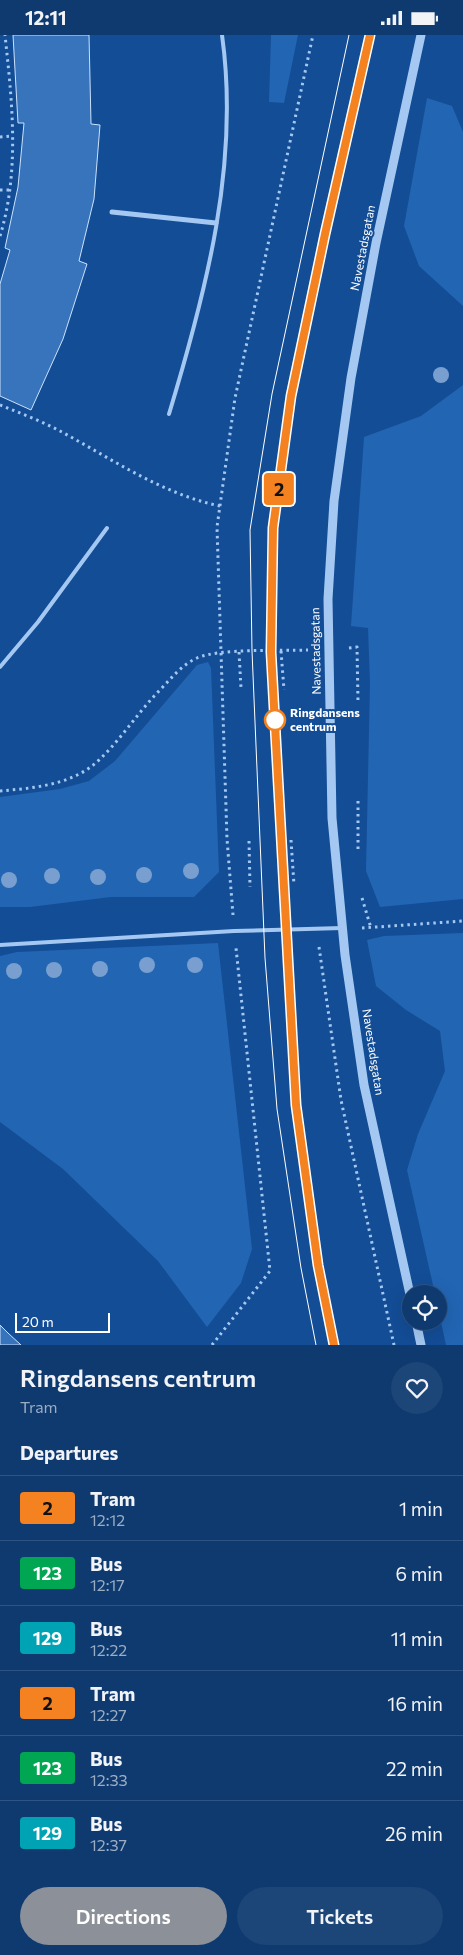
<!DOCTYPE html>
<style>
body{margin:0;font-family:Commissioner,sans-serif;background:#1c4578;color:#f1f3f6;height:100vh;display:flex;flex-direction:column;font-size:19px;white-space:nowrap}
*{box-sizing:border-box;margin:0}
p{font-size:16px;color:#9badc3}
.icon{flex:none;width:28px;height:28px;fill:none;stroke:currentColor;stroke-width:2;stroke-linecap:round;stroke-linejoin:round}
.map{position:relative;height:1310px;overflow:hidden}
.details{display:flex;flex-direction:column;background:#0e3a70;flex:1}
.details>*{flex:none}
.badge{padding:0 10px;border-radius:4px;font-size:18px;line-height:32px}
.tools{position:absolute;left:402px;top:1250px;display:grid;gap:10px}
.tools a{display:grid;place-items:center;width:45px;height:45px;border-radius:50%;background:#0e3a70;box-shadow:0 5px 20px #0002,0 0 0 1px #2e5483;font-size:25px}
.scale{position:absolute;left:15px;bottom:12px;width:95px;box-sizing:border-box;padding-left:5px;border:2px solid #fff;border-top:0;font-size:14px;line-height:18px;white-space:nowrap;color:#fff;-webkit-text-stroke:4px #134d96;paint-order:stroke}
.map>.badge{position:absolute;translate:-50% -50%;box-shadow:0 0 0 2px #fff}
h2{padding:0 20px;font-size:19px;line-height:45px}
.round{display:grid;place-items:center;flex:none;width:52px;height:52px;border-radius:26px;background:#1c4578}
.overview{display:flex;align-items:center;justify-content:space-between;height:85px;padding:0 20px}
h1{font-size:24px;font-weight:600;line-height:38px}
.cta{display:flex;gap:10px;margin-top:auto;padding:10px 20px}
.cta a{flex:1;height:58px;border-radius:30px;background:#8c9099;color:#fff;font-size:20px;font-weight:600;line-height:58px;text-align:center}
.cta a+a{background:#1c4578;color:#f1f3f6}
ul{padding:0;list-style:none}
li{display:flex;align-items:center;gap:15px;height:65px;padding:0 20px;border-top:1px solid #2e5483}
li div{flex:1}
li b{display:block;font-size:19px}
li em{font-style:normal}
li .badge{min-width:55px;font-weight:700;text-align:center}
.status{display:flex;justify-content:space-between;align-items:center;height:35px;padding:0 25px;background:#0e3a70;direction:ltr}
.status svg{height:14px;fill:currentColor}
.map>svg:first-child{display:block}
.green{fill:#2265b3}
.building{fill:#3774bc;stroke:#cbe2fd}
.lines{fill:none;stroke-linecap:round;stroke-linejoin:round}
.path{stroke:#a4c8f2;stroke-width:3;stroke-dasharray:2.5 4;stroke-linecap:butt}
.service{stroke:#a4c8f2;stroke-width:4}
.minor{stroke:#a4c8f2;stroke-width:5}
.tertiary{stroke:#a4c8f2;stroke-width:9}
.tram{stroke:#fff;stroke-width:1}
.tree{fill:#789fcf}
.line-casing{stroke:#fff;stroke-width:11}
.line{stroke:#f58220;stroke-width:8}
.stop-dot{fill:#fff;stroke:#f58220;stroke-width:2.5}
.labels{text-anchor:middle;stroke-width:4;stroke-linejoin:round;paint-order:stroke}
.street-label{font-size:12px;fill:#fff;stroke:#134d96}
.stop-label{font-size:12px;font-weight:bold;fill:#fff;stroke:#134d96;text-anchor:start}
</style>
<div class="status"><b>12:11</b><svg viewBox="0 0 49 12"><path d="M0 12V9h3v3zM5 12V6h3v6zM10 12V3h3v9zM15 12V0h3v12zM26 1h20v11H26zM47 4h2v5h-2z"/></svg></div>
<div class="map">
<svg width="463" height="1310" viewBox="0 0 463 1310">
<rect width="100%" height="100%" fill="#134d96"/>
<g class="green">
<path d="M 271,0 L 298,0 L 284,68 L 269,67 Z"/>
<path d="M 427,63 L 452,71 L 463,97 L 463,271 L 419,231 L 404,191 Z"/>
<path d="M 463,350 L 463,864 L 380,872 L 366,836 L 370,648 L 368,593 L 351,591 L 364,402 L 421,381 Z"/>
<path d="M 208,627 L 211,633 L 219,837 L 194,862 L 111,862 L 30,872 L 0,872 L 0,762 L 60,754 L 89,746 L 115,726 L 197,630 Z"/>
<path d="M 463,898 L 463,1310 L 446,1310 L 439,1278 L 439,1259 L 435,1259 L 407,1135 L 418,1099 L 445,1036 L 440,996 L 406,975 L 376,951 L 367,905 L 384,901 Z"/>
<path d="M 218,908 L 252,1214 L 241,1248 L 207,1292 L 158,1226 L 63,1134 L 0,1087 L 0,921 L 17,917 Z"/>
</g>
<g class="building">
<path d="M 13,0 L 89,0 L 91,89 L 100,90 L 94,164 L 79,226 L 87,229 L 63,304 L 31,375 L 0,361 L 0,249 L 10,215 L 5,213 L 18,152 L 24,88 L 18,88 Z"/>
<path d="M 0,1290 L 8,1298 L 21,1310 L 0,1310 Z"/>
</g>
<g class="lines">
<g class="path">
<path d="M 0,102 L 12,101"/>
<path d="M 0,155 L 9,155"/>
<path d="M 0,201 C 20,136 12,66 5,0"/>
<path d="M 0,370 C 20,378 41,386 60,396 C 112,424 162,459 220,471"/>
<path d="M 349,613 L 357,612 L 358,667"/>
<path d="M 281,616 L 284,655"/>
<path d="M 239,617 L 241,653"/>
<path d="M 0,756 C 34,753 74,750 100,724 C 121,704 137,679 157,658 C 170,645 181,630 197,623 C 220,613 281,616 308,615"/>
<path d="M 358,766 L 358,817"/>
<path d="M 291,805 L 294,850"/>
<path d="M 249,806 L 250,852"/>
<path d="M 362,863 L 371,893"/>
<path d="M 233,880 L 227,804 L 217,492 L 235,363 L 313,0"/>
<path d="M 362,893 L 463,886"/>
<path d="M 319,912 L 341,1065 L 394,1310"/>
<path d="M 212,1310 L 270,1236 L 236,913"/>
</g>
<g class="service">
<path d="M 169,379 C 206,257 240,128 222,0"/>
<path d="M 0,632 L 38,587 L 107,493"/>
<path d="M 0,910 L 234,896 L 342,893"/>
</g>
<path class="minor" d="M 112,177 L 216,188"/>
<g class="tertiary">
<path d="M 411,1264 L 364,1050 L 345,920 L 332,783 L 328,564 L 334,466 L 351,343 L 376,208 L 421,0"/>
<path d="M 416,1286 L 421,1310"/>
</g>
<g class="tram">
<path d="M 316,1310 L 301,1233 L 277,1074 L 265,923 L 252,616 L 250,495 L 272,359 L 349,0"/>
<path d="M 334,1310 L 318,1230 L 296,1070 L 271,617 L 273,493 L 291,361 L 325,199 L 370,0"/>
</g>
</g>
<g class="tree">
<circle cx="441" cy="340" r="8"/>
<circle cx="191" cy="836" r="8"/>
<circle cx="144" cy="840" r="8"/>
<circle cx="52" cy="841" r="8"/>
<circle cx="98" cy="842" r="8"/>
<circle cx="9" cy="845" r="8"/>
<circle cx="147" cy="930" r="8"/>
<circle cx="195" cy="930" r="8"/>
<circle cx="100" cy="934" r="8"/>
<circle cx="54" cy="935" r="8"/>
<circle cx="14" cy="936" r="8"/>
</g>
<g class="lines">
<defs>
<path id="line" d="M 334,1310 L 318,1230 L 296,1070 L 271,617 L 273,493 L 291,361 L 325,199 L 370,0"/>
</defs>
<use href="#line" class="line-casing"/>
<use href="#line" class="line"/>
</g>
<circle class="stop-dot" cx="275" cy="685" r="10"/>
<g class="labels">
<g class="street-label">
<text transform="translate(363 213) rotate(-79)" y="4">Navestadsgatan</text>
<text transform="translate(316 616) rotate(-91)" y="4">Navestadsgatan</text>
<text transform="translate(373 1017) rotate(81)" y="4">Navestadsgatan</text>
</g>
<g class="stop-label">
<text x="290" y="682">Ringdansens<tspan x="290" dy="14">centrum</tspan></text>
</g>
</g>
</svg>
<div class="tools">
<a><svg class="icon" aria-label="locate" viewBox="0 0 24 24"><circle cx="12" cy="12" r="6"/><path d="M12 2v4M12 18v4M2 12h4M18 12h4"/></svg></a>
</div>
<div class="scale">20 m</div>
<b class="badge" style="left:279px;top:454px;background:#f58220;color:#111">2</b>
</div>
<section class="details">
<div class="overview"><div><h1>Ringdansens centrum</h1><p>Tram</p></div><a class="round"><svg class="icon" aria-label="heart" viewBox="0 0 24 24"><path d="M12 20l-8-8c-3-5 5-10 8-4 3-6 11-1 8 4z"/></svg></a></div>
<h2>Departures</h2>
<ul>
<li><span class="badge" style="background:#f58220;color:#111">2</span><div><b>Tram</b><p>12:12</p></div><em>1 min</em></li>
<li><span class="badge" style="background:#00a651;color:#fff">123</span><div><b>Bus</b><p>12:17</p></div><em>6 min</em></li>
<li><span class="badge" style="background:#00a3b4;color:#fff">129</span><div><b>Bus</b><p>12:22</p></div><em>11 min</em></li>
<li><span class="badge" style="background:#f58220;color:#111">2</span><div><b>Tram</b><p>12:27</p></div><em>16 min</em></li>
<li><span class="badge" style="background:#00a651;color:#fff">123</span><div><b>Bus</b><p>12:33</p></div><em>22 min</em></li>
<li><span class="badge" style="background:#00a3b4;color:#fff">129</span><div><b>Bus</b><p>12:37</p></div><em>26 min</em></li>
</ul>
<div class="cta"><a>Directions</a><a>Tickets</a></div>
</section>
